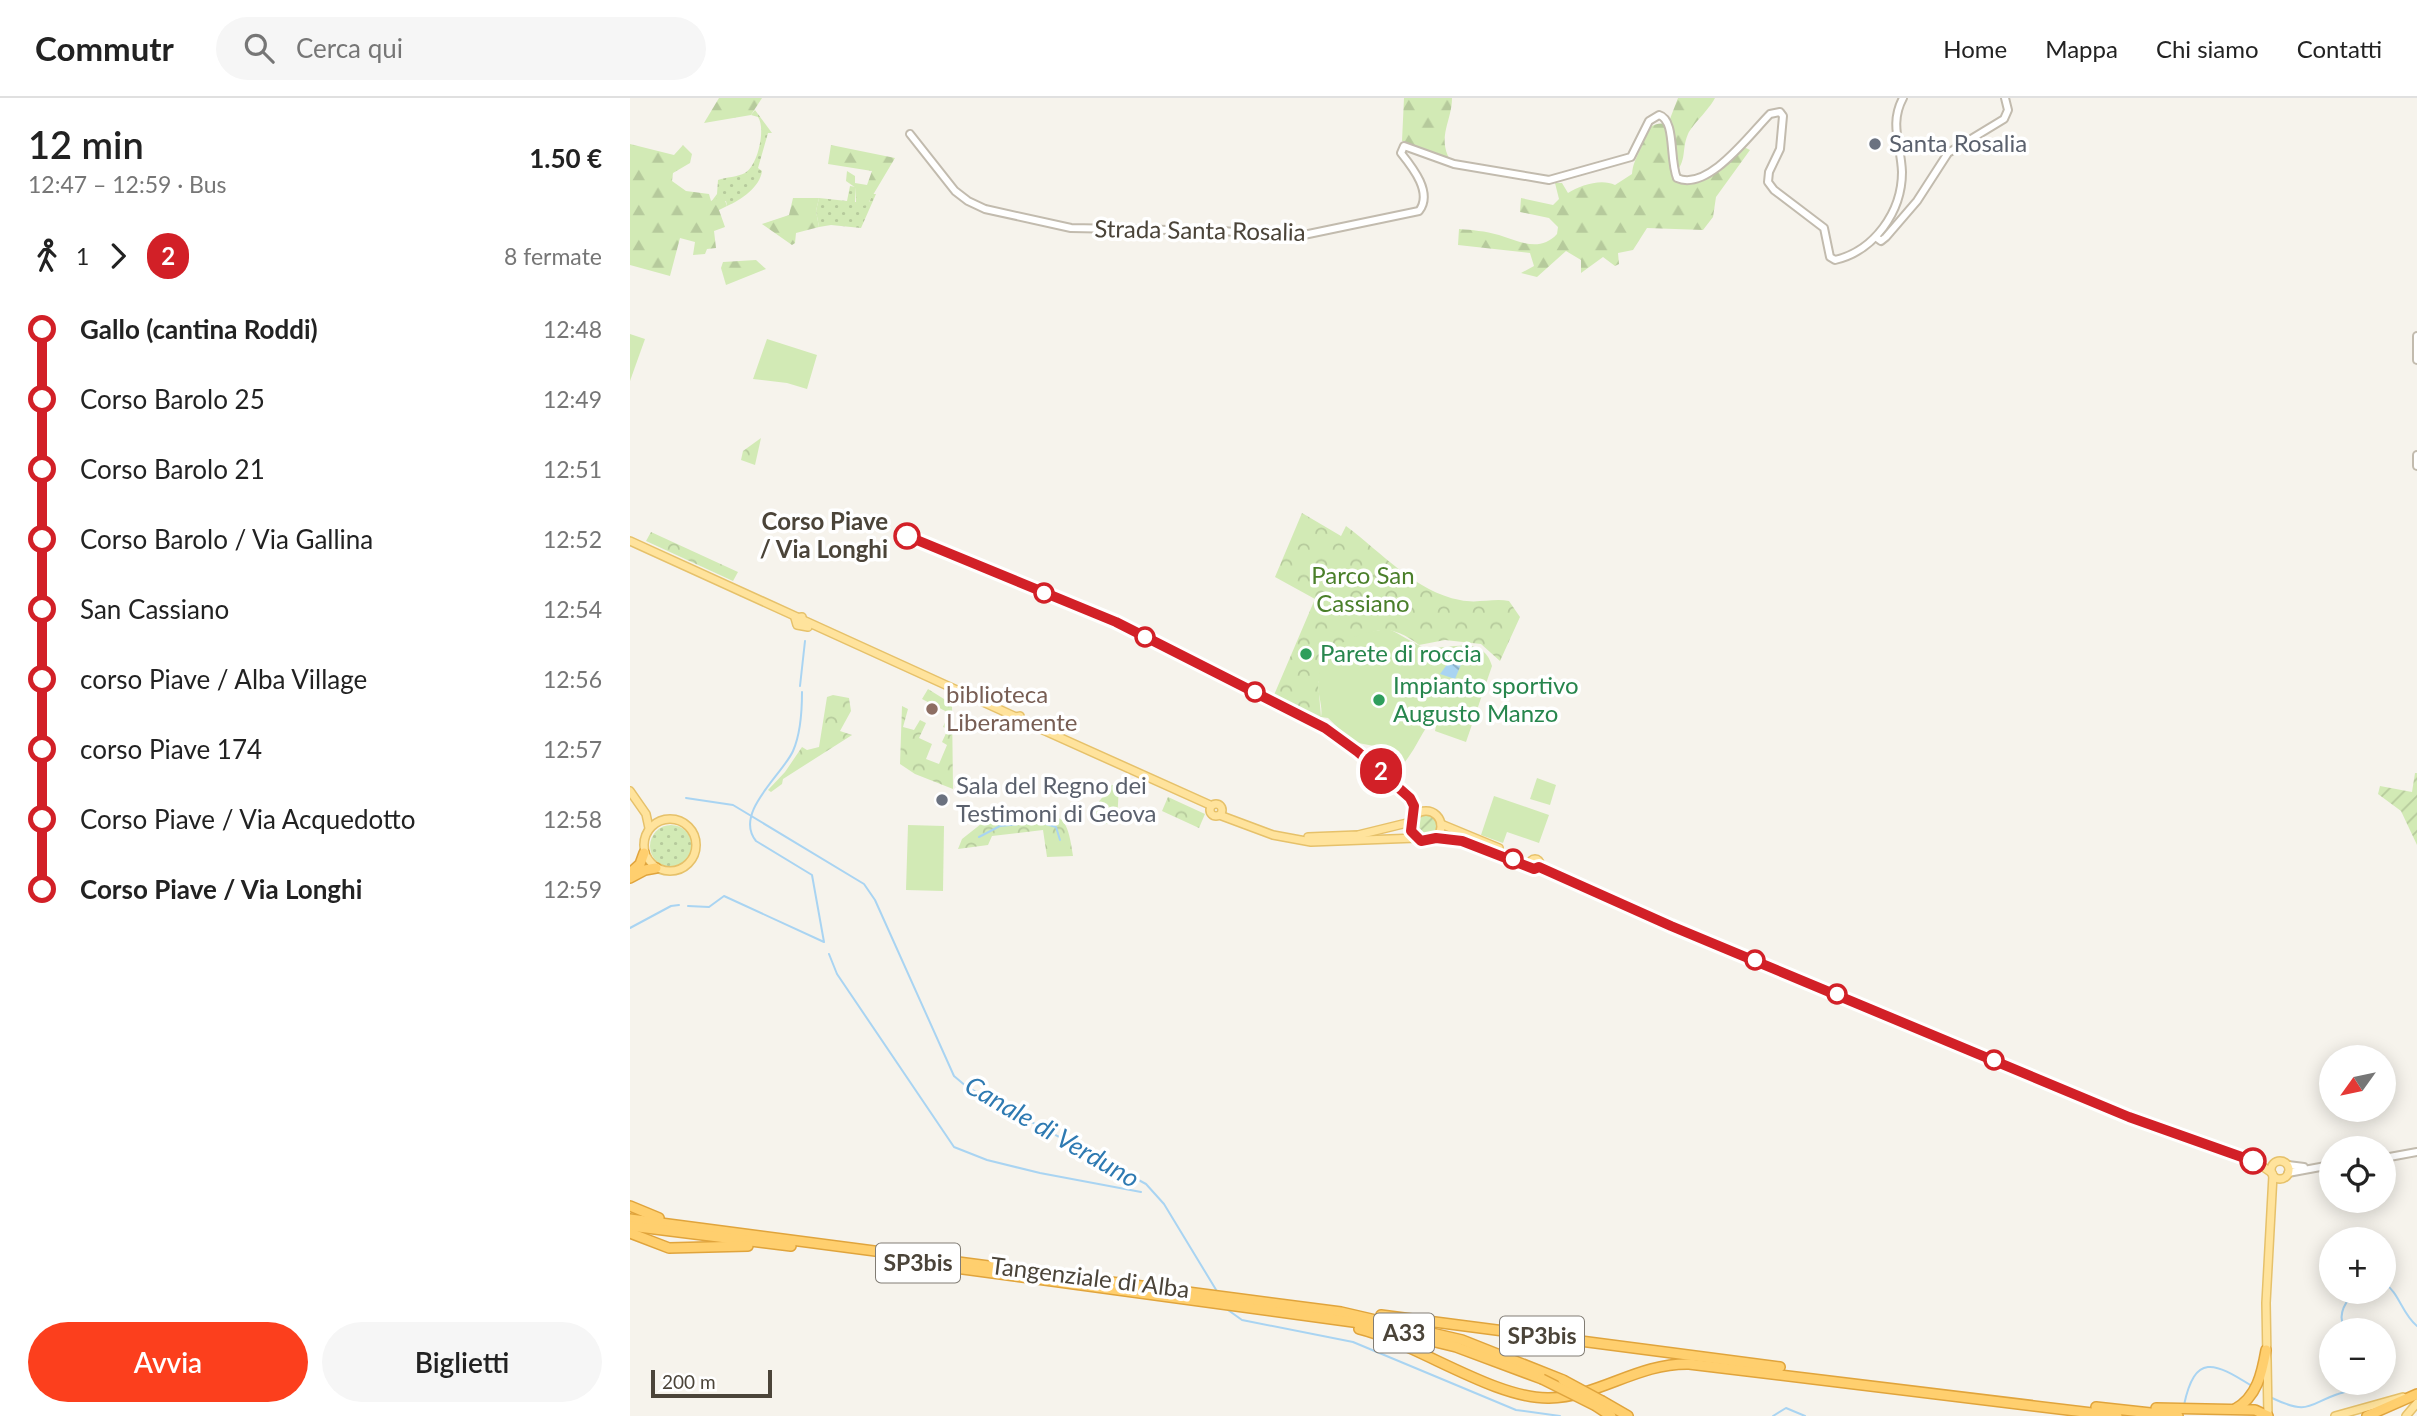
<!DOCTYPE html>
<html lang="it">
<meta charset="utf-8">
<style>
body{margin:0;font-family:Lato,sans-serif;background:#f6f6f6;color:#222;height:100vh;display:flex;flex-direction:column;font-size:26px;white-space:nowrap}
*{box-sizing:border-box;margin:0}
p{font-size:23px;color:#767676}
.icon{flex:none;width:38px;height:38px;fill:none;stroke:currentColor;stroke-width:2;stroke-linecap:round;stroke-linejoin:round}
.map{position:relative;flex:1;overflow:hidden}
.panel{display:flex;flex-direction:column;background:#fff;width:630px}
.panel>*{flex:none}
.badge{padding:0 14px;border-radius:23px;font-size:24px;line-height:46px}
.needle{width:46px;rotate:237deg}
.tools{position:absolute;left:1689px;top:947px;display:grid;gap:14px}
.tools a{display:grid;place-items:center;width:77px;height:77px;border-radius:50%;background:#fff;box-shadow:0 4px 18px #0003;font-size:35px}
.scale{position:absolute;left:21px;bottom:18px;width:121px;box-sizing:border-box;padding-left:7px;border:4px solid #4b4439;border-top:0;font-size:19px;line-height:24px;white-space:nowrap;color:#4b4439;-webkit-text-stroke:5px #fff;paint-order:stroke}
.map>.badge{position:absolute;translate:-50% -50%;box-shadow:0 0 0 4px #fff}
.legs{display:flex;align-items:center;gap:10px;height:77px;padding:0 28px;font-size:23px}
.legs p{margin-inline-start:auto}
.head{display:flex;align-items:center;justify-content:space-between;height:119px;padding:0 28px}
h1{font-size:38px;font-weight:600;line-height:52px}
.cta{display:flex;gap:14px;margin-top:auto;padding:14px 28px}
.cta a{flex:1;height:80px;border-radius:42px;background:#fc3f1d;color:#fff;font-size:28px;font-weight:600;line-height:80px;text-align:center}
.cta a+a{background:#f6f6f6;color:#222}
ul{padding:0 28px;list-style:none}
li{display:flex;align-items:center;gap:24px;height:70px;font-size:26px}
li i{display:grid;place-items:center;width:10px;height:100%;margin:0 9px;background:currentColor}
li i::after{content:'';width:18px;height:18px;margin:-9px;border:5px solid;border-radius:50%;background:#fff}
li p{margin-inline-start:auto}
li:first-child i{background:linear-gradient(#0000 50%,currentColor 0)}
li:last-child i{background:linear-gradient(currentColor 50%,#0000 0)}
header{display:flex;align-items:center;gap:42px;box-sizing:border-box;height:98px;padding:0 35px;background:#fff;border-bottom:2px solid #e0e0e0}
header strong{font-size:33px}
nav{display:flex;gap:38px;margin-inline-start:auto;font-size:24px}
.search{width:490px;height:63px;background:#f6f6f6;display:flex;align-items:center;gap:18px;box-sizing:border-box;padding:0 24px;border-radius:38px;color:#767676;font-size:26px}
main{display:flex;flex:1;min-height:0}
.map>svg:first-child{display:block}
.grass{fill:url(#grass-dots)}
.forest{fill:url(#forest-firs)}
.park{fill:url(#park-crowns)}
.garden{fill:url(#garden-furrows)}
.pitch{fill:#d2eab5}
.water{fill:url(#water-waves)}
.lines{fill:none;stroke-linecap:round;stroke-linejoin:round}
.stream{stroke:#a9d4f2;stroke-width:2}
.minor-casing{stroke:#c2bbae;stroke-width:10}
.major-casing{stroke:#e6c16a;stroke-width:10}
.highway-casing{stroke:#e0a43c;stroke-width:12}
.minor{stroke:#fff;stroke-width:6}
.major{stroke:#ffe39c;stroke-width:7}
.highway{stroke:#ffcf6e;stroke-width:9}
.highway-bridge-casing{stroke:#e0a43c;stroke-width:12;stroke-linecap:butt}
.highway-bridge{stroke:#ffcf6e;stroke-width:9}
.line-1-casing{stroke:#fff;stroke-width:16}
.line-1{stroke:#d22027;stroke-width:10}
.worship-dot{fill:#6b7280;stroke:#fff;stroke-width:2.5}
.stop-1-dot{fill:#fff;stroke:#d22027;stroke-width:3.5}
.leisure-dot{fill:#2e9e5b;stroke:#fff;stroke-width:2.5}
.education-dot{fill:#8d6e63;stroke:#fff;stroke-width:2.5}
.labels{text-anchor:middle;stroke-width:7;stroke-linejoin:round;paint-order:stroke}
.shield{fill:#fff;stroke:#817c74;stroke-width:2}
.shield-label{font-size:23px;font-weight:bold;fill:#4b4439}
.worship-label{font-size:24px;fill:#5b616d;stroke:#fff;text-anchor:start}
.street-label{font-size:24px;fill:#4b4439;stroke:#fff}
.stop-label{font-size:24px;font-weight:bold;fill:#4b4439;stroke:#fff;text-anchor:end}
.park-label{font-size:24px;fill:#4a7f2a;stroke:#fff}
.leisure-label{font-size:24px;fill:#27864d;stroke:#fff;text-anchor:start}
.education-label{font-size:24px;fill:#785e54;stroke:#fff;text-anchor:start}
.water-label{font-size:26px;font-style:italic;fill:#2e7ab2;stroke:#fff}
</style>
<header>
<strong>Commutr</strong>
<div class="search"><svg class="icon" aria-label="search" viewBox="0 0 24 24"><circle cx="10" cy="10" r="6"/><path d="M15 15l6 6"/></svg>Cerca qui</div>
<nav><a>Home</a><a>Mappa</a><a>Chi siamo</a><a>Contatti</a></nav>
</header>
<main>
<section class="panel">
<div class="head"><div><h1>12 min</h1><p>12:47 – 12:59 · Bus</p></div><b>1.50 €</b></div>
<div class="legs"><svg class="icon" aria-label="walk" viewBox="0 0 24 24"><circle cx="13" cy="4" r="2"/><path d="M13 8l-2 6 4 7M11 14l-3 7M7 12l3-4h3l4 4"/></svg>1<svg class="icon" aria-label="forward" viewBox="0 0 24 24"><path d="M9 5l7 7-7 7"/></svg><b class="badge" style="background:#d22027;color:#fff">2</b><p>8 fermate</p></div>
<ul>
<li><i style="color:#d22027"></i><b>Gallo (cantina Roddi)</b><p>12:48</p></li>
<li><i style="color:#d22027"></i><span>Corso Barolo 25</span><p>12:49</p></li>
<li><i style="color:#d22027"></i><span>Corso Barolo 21</span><p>12:51</p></li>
<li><i style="color:#d22027"></i><span>Corso Barolo / Via Gallina</span><p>12:52</p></li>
<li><i style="color:#d22027"></i><span>San Cassiano</span><p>12:54</p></li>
<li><i style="color:#d22027"></i><span>corso Piave / Alba Village</span><p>12:56</p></li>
<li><i style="color:#d22027"></i><span>corso Piave 174</span><p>12:57</p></li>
<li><i style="color:#d22027"></i><span>Corso Piave / Via Acquedotto</span><p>12:58</p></li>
<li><i style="color:#d22027"></i><b>Corso Piave / Via Longhi</b><p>12:59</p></li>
</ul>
<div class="cta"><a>Avvia</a><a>Biglietti</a></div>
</section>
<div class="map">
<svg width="1787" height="1318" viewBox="0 0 1787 1318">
<defs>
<pattern id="grass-dots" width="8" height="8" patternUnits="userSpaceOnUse" patternTransform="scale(1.75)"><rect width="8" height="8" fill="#d2eab5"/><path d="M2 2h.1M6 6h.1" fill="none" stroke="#b6ca9c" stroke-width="1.8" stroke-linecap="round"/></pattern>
<pattern id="forest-firs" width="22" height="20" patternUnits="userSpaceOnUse" patternTransform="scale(1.75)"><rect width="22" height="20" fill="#d2eab5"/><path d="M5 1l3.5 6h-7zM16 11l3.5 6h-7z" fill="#b6ca9c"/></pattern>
<pattern id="park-crowns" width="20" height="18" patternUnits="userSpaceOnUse" patternTransform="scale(1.75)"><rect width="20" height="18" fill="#d2eab5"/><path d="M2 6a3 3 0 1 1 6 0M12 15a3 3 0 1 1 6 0" fill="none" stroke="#b6ca9c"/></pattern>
<pattern id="garden-furrows" width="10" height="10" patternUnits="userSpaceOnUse" patternTransform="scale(1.75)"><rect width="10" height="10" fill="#d2eab5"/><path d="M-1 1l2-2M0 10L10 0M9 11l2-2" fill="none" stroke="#b6ca9c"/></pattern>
<pattern id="water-waves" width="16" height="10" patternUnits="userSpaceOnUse" patternTransform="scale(1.75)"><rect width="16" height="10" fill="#a9d4f2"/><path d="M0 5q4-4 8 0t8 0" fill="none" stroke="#8caec5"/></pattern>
</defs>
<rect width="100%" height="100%" fill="#f6f3ec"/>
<g class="grass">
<path d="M 125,12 L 142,35 L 138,35 L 128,70 L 132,73 C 130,89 111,102 97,108 L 96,103 L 81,104 L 87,96 L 88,82 C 96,79 108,79 115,75 C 128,68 136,30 128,19 L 121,17 Z"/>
<path d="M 220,88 L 226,89 L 225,104 L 239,104 L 243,96 L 246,96 L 231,130 L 201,127 L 189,129 L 186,113 L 189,100 L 217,103 Z"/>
<circle cx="41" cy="748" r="21"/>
</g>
<g class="forest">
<path d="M 89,0 L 132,0 L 121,17 L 74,25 Z"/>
<path d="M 774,0 L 822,0 C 822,23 807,38 820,62 L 772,43 Z"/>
<path d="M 1048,0 L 1085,0 C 1078,13 1062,27 1058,36 C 1051,52 1058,63 1043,77 L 1047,84 L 1069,85 L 1114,49 L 1120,52 L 1086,99 L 1083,119 L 1073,132 L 1017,130 L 1003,152 L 988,155 L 989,166 L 985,168 L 973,159 L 951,175 L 951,162 L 936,153 L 907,179 L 891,175 L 904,168 L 900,155 L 828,147 L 829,131 C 842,132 855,133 869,137 C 888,143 910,155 927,136 L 928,129 L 919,120 L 890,114 L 891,100 L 923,107 L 929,101 L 925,85 L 932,85 L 938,95 C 950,87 972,80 985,87 L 1002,76 C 1003,66 1005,63 1009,54 C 1017,39 1015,22 1038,26 Z"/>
<path d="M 0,46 L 44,57 L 53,47 L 62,56 L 60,65 L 43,75 L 42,83 L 56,93 L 79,96 L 81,103 L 93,97 L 97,108 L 89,112 L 95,129 L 84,133 L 86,150 L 77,151 L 75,156 L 63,157 L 65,144 L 50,140 L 40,178 L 0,167 Z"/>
<path d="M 201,47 L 265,60 L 237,107 L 226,109 L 226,90 L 216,83 L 217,73 L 225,78 L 225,85 L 237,87 L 242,73 L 198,66 Z"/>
<path d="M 163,100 L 189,100 L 186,113 L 189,129 L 166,135 L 165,145 L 162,147 L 132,126 L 159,117 Z"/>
<path d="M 126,162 L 136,171 L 96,187 L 91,170 L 93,164 Z"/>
</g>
<g class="park">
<path d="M 131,340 L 125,367 L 111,362 L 113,353 Z"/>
<path d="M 672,415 L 711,438 L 716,428 C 751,454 786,494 830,502 C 847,506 863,500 879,503 L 890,519 L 870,563 L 851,546 L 815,542 L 789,547 C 741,509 721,551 688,584 L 691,619 L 683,619 L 644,597 L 685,501 L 645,479 Z"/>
<path d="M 21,434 L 108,474 L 103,483 L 16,443 Z"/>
<path d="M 298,591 L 322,606 L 323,691 L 285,676 L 270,666 L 272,608 L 278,611 L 273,629 L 284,632 L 290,622 L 296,625 L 289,640 L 302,646 L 296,661 L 309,666 L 317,647 L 312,644 L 318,631 L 313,629 L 319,615 L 292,601 Z"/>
<path d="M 203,597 L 219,600 L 221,613 L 210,633 L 222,637 L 153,681 L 152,686 L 141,694 L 138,692 L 155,674 L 172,649 L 177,652 L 189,649 L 197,599 Z"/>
<path d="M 482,687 L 489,687 L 487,725 L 465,727 L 464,710 Z"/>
<path d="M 538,699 L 575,716 L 569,730 L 532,713 Z"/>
<path d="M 383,716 L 384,720 C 428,719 436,707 443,758 L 417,759 L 413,732 L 362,738 L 358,747 L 328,751 L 332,741 L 351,726 L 351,722 L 376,721 Z"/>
</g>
<g class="garden">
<path d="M 1785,675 L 1787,675 L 1787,747 L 1771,713 L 1748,696 L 1750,688 L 1782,694 Z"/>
<circle cx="796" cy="728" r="12"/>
</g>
<g class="pitch">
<path d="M 0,236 L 15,241 L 0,283 Z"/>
<path d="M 137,241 L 187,257 L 177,291 L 157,285 L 123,281 Z"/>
<path d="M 758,531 C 769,535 784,546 793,549 C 813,555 852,533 862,568 L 836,644 L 805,633 L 806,628 L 799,625 C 788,642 784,654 770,670 L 744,648 L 723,644 L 698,620 L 691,619 C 693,608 688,598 688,586 C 689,548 726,534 758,531 Z"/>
<path d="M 907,680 L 926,687 L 920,707 L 900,701 Z"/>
<path d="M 864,698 L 919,717 L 909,745 L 877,734 L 873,745 L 851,737 Z"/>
<path d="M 278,727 L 314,728 L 313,793 L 276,792 Z"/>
</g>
<path class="water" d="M 824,557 L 832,564 L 825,581 L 810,576 Z"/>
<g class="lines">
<g class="stream">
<path d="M 170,588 L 175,543"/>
<path d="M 56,700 L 103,707 L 234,786 L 245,802 L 324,978 L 337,989 L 516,1086 L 534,1106 L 588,1195"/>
<path d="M 349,739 L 370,728 L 409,724 L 426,729 L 430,742"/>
<path d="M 58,808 L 79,809 L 94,798 L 194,844 L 182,777 L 126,743 C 103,715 153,676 163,653 C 171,635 172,614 172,594"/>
<path d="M 0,830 L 41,808 L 49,807"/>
<path d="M 199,856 L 207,876 L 324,1049 L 357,1062 L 410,1075 L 511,1094"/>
<path d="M 1754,1185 C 1769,1194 1772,1216 1787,1228"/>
<path d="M 598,1212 L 612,1222 L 723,1244 L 886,1312 L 930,1318"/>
<path d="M 1716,1232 C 1706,1218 1714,1205 1725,1194"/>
<path d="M 1642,1300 C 1680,1318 1678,1306 1708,1296 C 1719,1292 1730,1292 1740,1284"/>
<path d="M 1554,1307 C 1565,1255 1584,1264 1622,1288"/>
<path d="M 1143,1318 L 1156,1310 L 1175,1318"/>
</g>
<defs>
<g id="minor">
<path d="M 280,36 L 325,93 L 338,103 L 355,111 L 441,130 L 593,133 L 664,139 L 789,113 C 803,95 783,70 771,55 L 774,48 L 824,66 L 919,82 L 1001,59 L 1019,23 L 1029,17 C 1046,22 1039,61 1047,80 C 1078,94 1120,36 1140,16 L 1150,14 L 1153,18 L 1150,51 L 1139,74 L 1138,84 L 1144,92 L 1194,130 L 1200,159 L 1205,162 C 1244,153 1272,114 1272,74 C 1271,46 1259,26 1273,0"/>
<path d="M 1247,140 L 1251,143 L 1256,139 L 1287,103 L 1318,55 L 1374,21 L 1378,12 L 1375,0"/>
<path d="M 1787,238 L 1787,262"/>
<path d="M 1787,357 L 1787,368"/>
<path d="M 1754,1060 L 1787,1054"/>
<path d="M 1658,1067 L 1674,1069"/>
<path d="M 1658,1075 L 1701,1067"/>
</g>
<g id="major">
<path d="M 0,443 L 167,519"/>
<path d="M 173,522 L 386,619 L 390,618 L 392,626 L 384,625 L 386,619"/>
<path d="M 172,526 L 172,519 L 165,520 L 167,527 L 178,529"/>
<path d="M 393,623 L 580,707"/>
<path d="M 0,693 L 16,716 L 19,730"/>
<circle cx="586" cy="712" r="6"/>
<circle cx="796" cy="728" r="15"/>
<path d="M 592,718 L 643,737 L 681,744 L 787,740"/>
<circle cx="40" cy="747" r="26"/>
<path d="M 811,726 L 869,750"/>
<path d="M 678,739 L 728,737 L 781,724"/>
<path d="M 806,740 L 846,747 L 900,768"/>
<circle cx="905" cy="766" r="5"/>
<path d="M 909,769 L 1041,828 L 1499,1019 L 1626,1064 L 1642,1075"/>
<circle cx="1650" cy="1072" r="9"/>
<path d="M 1638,1318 L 1636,1205 L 1643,1077"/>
<path d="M 1705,1318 L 1773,1299"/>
<path d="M 1776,1318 L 1787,1305"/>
</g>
<g id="highway">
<path d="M 0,775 L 10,766 L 14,755"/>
<path d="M 0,780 L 15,772 L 26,770"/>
<path d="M 0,1108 L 29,1120"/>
<path d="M 0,1121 L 711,1214 L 832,1242 L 933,1282"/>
<path d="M 0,1128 L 161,1148"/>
<path d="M 0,1135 L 39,1150 L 118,1148"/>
<path d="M 266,1162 L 723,1224 L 826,1249 L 912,1281"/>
<path d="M 751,1217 L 1150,1269"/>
<path d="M 729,1231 C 786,1245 864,1301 919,1300 C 969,1299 1007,1265 1059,1266 L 1487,1318"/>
<path d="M 972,1303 L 998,1318"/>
<path d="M 966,1308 L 981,1318"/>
<path d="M 1466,1309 L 1548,1318"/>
<path d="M 1526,1310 L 1625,1312 L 1638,1318"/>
<path d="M 1605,1311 C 1627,1299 1632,1275 1636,1252"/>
<path d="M 1737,1318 L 1787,1296"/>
</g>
</defs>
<use href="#minor" class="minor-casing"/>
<use href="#major" class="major-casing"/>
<use href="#highway" class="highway-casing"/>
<use href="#minor" class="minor"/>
<use href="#major" class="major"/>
<use href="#highway" class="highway"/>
<defs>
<g id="highway-bridge">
<path d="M 912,1281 L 966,1308"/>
<path d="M 933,1282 L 972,1303"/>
</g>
</defs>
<use href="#highway-bridge" class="highway-bridge-casing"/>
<use href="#highway-bridge" class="highway-bridge"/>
</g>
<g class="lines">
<defs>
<path id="line-1" d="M 277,438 L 486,524 L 695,630 L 728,654 L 780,700 L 784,708 L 781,733 L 791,743 L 806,740 L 832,743 L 904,771 L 909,769 L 1041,828 L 1499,1019 L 1623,1063"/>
</defs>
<use href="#line-1" class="line-1-casing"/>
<use href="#line-1" class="line-1"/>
</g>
<g class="worship-dot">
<circle cx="1245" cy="46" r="7"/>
<circle cx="312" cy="702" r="7"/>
</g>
<g class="stop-1-dot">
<circle cx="277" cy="438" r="12"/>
<circle cx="414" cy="495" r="9"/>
<circle cx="515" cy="539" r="9"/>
<circle cx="625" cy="594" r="9"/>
<circle cx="883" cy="761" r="9"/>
<circle cx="1125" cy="862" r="9"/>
<circle cx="1207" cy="896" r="9"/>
<circle cx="1364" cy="962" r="9"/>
<circle cx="1623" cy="1063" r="12"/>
</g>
<g class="leisure-dot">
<circle cx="676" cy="556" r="7"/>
<circle cx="749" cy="602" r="7"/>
</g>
<circle class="education-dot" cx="302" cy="611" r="7"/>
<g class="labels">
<g class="shield">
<rect x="246" y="1145.5" width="84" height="39" rx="5"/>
<rect x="744" y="1215.5" width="60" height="39" rx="5"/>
<rect x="870" y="1218.5" width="84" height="39" rx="5"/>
</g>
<g class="shield-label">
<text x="288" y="1173">SP3bis</text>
<text x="774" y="1243">A33</text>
<text x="912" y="1246">SP3bis</text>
</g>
<g class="worship-label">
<text x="1259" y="54">Santa Rosalia</text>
<text x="326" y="696">Sala del Regno dei<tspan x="326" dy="28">Testimoni di Geova</tspan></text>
</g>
<g class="street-label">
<text transform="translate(570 133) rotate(1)" y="8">Strada Santa Rosalia</text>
<text transform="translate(460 1180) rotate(7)" y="8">Tangenziale di Alba</text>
</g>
<g class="stop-label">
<text x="258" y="432">Corso Piave<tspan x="258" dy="28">/ Via Longhi</tspan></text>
</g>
<g class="park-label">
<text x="733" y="486">Parco San<tspan x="733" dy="28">Cassiano</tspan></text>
</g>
<g class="leisure-label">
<text x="690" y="564">Parete di roccia</text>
<text x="763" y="596">Impianto sportivo<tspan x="763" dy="28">Augusto Manzo</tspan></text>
</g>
<g class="education-label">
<text x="316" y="605">biblioteca<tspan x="316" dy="28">Liberamente</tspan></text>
</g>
<g class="water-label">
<text transform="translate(422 1034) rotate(30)" y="9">Canale di Verduno</text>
</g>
</g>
</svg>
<div class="tools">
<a><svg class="needle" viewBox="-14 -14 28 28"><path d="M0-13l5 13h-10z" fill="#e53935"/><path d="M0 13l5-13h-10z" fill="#767676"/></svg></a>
<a><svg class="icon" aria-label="locate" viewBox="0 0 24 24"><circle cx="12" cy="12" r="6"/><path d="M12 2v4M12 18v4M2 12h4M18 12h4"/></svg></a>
<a>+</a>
<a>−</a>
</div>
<div class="scale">200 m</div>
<b class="badge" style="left:751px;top:673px;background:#d22027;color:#fff">2</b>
</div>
</main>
